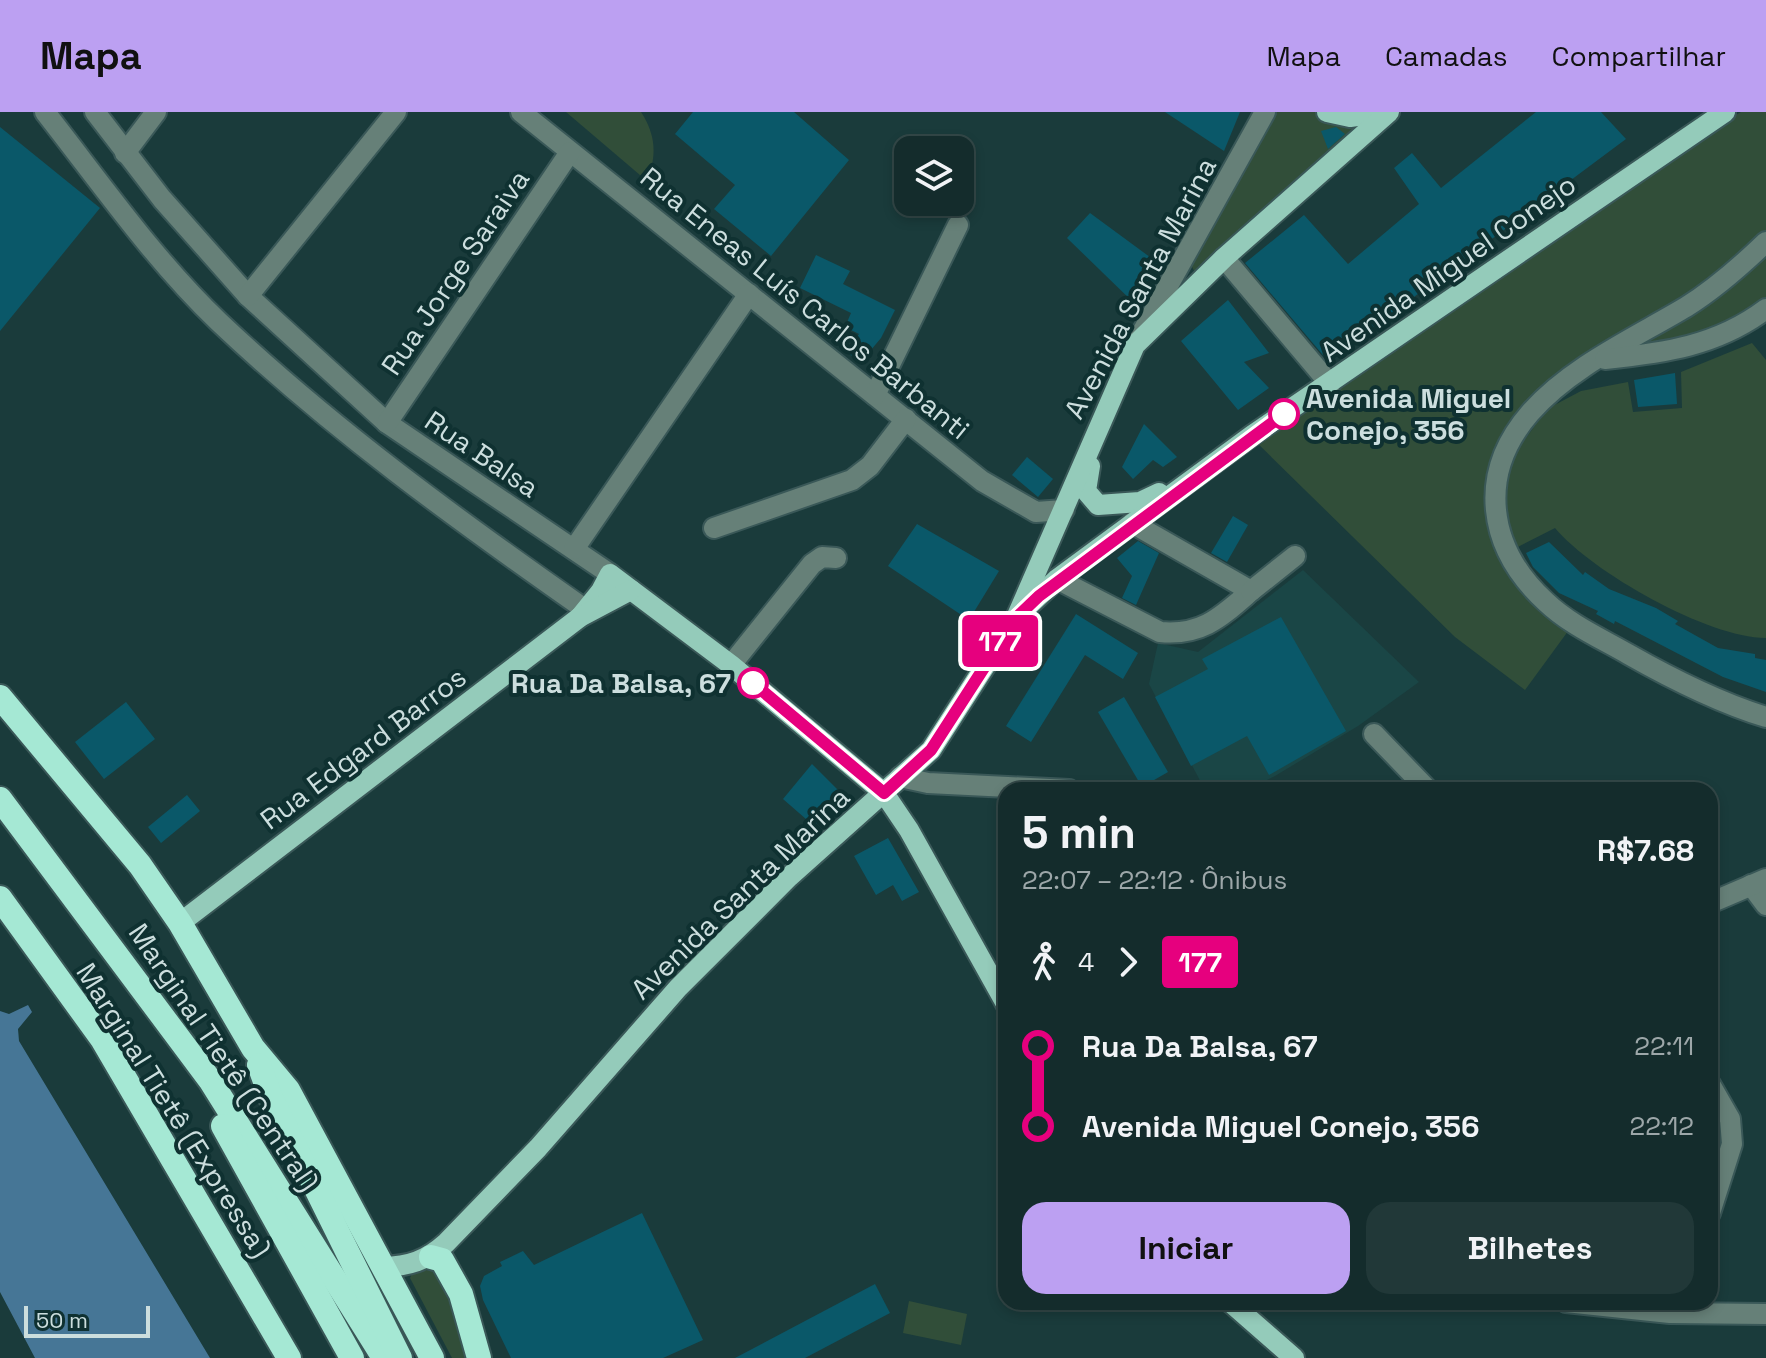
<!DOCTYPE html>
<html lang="pt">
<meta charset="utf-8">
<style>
body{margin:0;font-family:"Space Grotesk",sans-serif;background:#213838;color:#f1f3f6;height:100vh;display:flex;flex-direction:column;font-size:30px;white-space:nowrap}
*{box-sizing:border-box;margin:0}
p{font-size:26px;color:#9da7a9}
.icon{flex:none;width:44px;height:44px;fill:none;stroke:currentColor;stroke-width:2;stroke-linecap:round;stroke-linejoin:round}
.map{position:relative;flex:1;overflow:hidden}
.details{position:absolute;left:998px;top:670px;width:720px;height:528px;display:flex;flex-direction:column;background:#142c2c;border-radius:24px;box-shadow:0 4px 12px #0003,0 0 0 2px #334848}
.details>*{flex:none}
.badge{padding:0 16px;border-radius:6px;font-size:28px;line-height:52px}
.controls{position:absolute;left:894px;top:24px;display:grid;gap:16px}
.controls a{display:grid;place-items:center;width:80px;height:80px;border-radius:16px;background:#142c2c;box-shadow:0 4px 12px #0003,0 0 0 2px #334848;font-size:40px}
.scale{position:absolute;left:24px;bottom:20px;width:126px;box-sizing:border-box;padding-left:8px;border:4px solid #ccdede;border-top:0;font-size:22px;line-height:28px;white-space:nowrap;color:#ccdede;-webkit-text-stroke:6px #0f3131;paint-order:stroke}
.map>.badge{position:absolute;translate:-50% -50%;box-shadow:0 0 0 4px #fff}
.legs{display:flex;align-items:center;gap:12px;height:88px;padding:0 24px;font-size:26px}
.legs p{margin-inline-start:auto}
.summary{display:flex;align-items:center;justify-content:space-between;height:136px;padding:0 24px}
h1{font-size:44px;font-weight:700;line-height:60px}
.button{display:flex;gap:16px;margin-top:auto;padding:16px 24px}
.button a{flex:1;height:92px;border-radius:24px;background:#bca0f2;color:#111;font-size:32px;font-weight:700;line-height:92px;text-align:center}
.button a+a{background:#213838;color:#f1f3f6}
ul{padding:0 24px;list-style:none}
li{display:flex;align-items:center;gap:28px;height:80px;font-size:30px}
li i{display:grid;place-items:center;width:12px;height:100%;margin:0 10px;background:currentColor}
li i::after{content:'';width:20px;height:20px;margin:-10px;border:6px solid;border-radius:50%;background:#142c2c}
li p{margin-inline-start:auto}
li:first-child i{background:linear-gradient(#0000 50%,currentColor 0)}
li:last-child i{background:linear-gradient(currentColor 50%,#0000 0)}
header{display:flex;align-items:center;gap:48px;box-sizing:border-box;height:112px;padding:0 40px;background:#bca0f2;color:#111}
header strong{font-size:38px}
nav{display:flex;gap:44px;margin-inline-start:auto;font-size:28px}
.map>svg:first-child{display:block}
.built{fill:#1a4646}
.green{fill:#314e39}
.water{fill:#467696}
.building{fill:#0a5869}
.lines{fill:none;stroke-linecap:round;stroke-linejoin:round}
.minor-casing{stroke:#3a5858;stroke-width:24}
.major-casing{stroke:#3a5858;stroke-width:24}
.highway-casing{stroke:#3a5858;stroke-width:28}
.minor{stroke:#668078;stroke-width:20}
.major{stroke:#94cbba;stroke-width:20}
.highway{stroke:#a5e8d4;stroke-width:24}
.line-1-casing{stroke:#fff;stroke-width:18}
.line-1{stroke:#e6007e;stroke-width:12}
.stop-1-dot{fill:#fff;stroke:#e6007e;stroke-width:4}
.labels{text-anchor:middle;stroke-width:8;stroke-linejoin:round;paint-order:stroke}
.street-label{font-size:28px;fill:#ccdede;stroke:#0f3131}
.stop-label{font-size:28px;font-weight:bold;fill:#ccdede;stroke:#0f3131;text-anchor:start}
</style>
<header>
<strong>Mapa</strong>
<nav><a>Mapa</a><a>Camadas</a><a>Compartilhar</a></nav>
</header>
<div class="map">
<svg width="1766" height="1246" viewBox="0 0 1766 1246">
<rect width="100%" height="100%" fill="#1a3b3b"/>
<path class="built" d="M 1303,458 L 1419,570 L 1358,614 L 1275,664 L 1247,678 L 1205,678 L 1149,572 L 1158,531 L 1198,540 Z"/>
<g class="green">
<path d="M 566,0 L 641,0 C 656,23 657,44 647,69 Z"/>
<path d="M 1265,0 L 1389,0 L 1197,164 L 1186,144 Z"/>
<path d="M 1741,0 L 1766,0 L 1766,197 L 1754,207 L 1601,247 L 1559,274 L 1499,352 L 1508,411 L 1505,371 L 1517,338 L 1547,297 L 1581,279 L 1628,270 L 1633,300 L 1682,296 L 1681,260 L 1752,231 L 1766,248 L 1766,526 C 1708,526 1592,460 1555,416 L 1512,438 L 1574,511 L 1525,578 L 1455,525 L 1253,327 L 1640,56 Z"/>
<path d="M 422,1157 L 440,1161 L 453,1187 L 466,1246 L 452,1246 L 410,1166 L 413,1159 Z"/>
<path d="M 909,1189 L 967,1202 L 961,1233 L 903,1221 Z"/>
</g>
<path class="water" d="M 28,893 L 32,900 L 18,917 L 19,929 L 210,1246 L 35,1246 L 0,1180 L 0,899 L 9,902 Z"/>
<g class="building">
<path d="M 693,0 L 794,0 L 849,48 L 771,144 L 714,97 L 735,73 L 675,22 Z"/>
<path d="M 1165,0 L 1240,0 L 1224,39 Z"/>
<path d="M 1536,0 L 1601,0 L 1626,27 L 1328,249 L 1245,151 L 1304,103 L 1348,152 L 1419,92 L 1394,56 L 1412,41 L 1441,76 Z"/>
<path d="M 0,15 L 100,96 L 0,219 Z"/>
<path d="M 1336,15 L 1345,22 L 1328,37 L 1321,19 Z"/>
<path d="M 1090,101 L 1158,151 L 1135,192 L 1067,126 Z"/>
<path d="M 816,143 L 850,159 L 843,172 L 895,198 L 881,226 L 860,251 L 846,239 L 859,222 L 845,215 L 851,201 L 800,176 Z"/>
<path d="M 1228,188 L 1269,241 L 1244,250 L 1269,276 L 1238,298 L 1181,229 Z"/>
<path d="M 1675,261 L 1677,292 L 1638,295 L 1634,268 Z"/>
<path d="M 1144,312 L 1177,345 L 1163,355 L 1153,348 L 1133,367 L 1122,355 Z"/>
<path d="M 1027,345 L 1053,367 L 1038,385 L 1012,363 Z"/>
<path d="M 1233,404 L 1248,413 L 1227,450 L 1211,441 Z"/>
<path d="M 917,412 L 999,459 L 969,508 L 888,454 Z"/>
<path d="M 1138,429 L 1159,441 L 1136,493 L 1122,486 L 1132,464 L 1117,446 Z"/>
<path d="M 1549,430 L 1583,463 L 1585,460 L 1609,477 L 1656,496 L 1678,509 L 1675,512 L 1718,536 L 1755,542 L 1755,546 L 1766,548 L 1766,580 L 1723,565 L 1615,509 L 1614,512 L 1596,502 L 1598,499 L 1559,481 L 1533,455 L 1526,441 Z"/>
<path d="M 1076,502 L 1138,541 L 1123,567 L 1085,543 L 1031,630 L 1006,614 Z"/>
<path d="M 1281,505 L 1346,619 L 1269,663 L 1247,624 L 1191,654 L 1155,585 L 1208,557 L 1202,547 Z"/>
<path d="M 1124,585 L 1168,660 L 1142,675 L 1098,600 Z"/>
<path d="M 126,590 L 155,627 L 104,667 L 75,630 Z"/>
<path d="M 812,652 L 842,682 L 814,714 L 783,687 Z"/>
<path d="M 187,683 L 200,699 L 161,731 L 148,715 Z"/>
<path d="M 888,726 L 919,780 L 902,789 L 893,773 L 876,783 L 854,744 Z"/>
<path d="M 642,1101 L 703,1228 L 663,1246 L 511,1246 L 483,1188 L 480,1174 L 484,1164 L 502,1154 L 500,1150 L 523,1139 L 534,1153 Z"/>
<path d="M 875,1172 L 890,1201 L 841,1227 L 805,1246 L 735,1246 Z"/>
</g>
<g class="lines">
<defs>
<g id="minor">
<path d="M 45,0 C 100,70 154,148 219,210 C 332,317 459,409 586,498"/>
<path d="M 95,0 L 162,87 L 248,184 L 387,311 L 610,462"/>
<path d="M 521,0 L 982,369 L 1036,400 L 1064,398"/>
<path d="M 125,41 L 156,0"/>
<path d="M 1766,130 C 1741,154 1715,177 1686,195 C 1634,226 1570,255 1530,301 C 1477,362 1487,436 1546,490 C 1569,512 1600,526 1628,542 C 1672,567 1717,590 1766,605"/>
<path d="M 1224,146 L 1330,272"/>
<path d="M 248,184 L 396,0"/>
<path d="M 1140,224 L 1265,0"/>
<path d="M 1605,247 C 1664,241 1717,234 1766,197"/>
<path d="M 875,283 L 958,113"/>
<path d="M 387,311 L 570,40"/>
<path d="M 714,416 L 852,368 L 870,354 L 906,307"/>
<path d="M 574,437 L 749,182"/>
<path d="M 1057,467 L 1160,520 C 1202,524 1221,505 1251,479 L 1132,411"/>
<path d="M 1251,479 L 1295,444"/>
<path d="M 731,553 L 812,452 L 822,445 L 836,446"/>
<path d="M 1374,622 L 1428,678"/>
<path d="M 900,665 L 928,671 L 1069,678"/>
<path d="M 1751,773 L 1766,793"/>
<path d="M 1710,791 L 1766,767"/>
<path d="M 1710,972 L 1730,1007 L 1732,1032 L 1710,1101"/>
<path d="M 1566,1190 L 1670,1201 L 1766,1202"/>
</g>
<g id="major">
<path d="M 1327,0 L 1350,5 L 1384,0"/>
<path d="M 1090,354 L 1086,379 L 1098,393 L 1140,390 L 1159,381"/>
<path d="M 1024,498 L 1057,467 L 1251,324 L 1725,0"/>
<path d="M 580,505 L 601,479 L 610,462 L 731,553 L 884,681 L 909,718 L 1006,892"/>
<path d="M 180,811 L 580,505 L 631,478"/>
<path d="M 383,1155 C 409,1154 426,1149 446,1131 L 538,1036 L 678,876 L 789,765 L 931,638 L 1016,506 L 1135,233 L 1224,146 L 1389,0"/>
<path d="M 1230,1190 L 1294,1246"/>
</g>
<g id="highway">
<path d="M 0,585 L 140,753 L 180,811 L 253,936 L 288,978 L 432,1246"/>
<path d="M 0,687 L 210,968 L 384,1246"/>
<path d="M 0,786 L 102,927 L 289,1246"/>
<path d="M 259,953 L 271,986 L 400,1246"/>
<path d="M 223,1014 L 352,1246"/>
<path d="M 431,1145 L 442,1148 L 461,1182 L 479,1246"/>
</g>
</defs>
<use href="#minor" class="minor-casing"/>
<use href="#major" class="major-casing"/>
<use href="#highway" class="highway-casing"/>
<use href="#minor" class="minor"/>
<use href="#major" class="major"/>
<use href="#highway" class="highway"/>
</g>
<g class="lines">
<defs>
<path id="line-1" d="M 753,571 L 884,681 L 931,638 L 1016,506 L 1039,484 L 1284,302"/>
</defs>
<use href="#line-1" class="line-1-casing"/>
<use href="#line-1" class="line-1"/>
</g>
<g class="stop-1-dot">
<circle cx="1284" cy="302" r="14"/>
<circle cx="753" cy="571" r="14"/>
</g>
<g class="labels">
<g class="street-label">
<text transform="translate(1448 156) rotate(-35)" y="10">Avenida Miguel Conejo</text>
<text transform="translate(455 160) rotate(-56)" y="10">Rua Jorge Saraiva</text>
<text transform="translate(1140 176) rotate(-62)" y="10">Avenida Santa Marina</text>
<text transform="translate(805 191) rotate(39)" y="10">Rua Eneas Luís Carlos Barbanti</text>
<text transform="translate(482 342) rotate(34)" y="10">Rua Balsa</text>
<text transform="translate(363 636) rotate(-37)" y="10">Rua Edgard Barros</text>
<text transform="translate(740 781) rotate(-44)" y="10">Avenida Santa Marina</text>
<text transform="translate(224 945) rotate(56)" y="10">Marginal Tietê (Central)</text>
<text transform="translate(174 998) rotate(58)" y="10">Marginal Tietê (Expressa)</text>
</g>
<g class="stop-label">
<text x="1306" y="296">Avenida Miguel<tspan x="1306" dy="32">Conejo, 356</tspan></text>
<text x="731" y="581" text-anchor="end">Rua Da Balsa, 67</text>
</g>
</g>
</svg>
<div class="controls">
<a><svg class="icon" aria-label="layers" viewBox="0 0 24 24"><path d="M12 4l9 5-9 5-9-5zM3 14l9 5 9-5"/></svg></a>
</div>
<div class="scale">50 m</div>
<b class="badge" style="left:1000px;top:529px;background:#e6007e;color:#fff">177</b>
<section class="details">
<div class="summary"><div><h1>5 min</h1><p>22:07 – 22:12 · Ônibus</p></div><b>R$7.68</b></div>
<div class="legs"><svg class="icon" aria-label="walk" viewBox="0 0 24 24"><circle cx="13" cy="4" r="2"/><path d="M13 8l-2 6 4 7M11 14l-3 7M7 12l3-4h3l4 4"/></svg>4<svg class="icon" aria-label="forward" viewBox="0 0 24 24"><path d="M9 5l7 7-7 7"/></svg><b class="badge" style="background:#e6007e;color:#fff">177</b></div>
<ul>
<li><i style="color:#e6007e"></i><b>Rua Da Balsa, 67</b><p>22:11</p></li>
<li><i style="color:#e6007e"></i><b>Avenida Miguel Conejo, 356</b><p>22:12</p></li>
</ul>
<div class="button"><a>Iniciar</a><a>Bilhetes</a></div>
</section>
</div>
